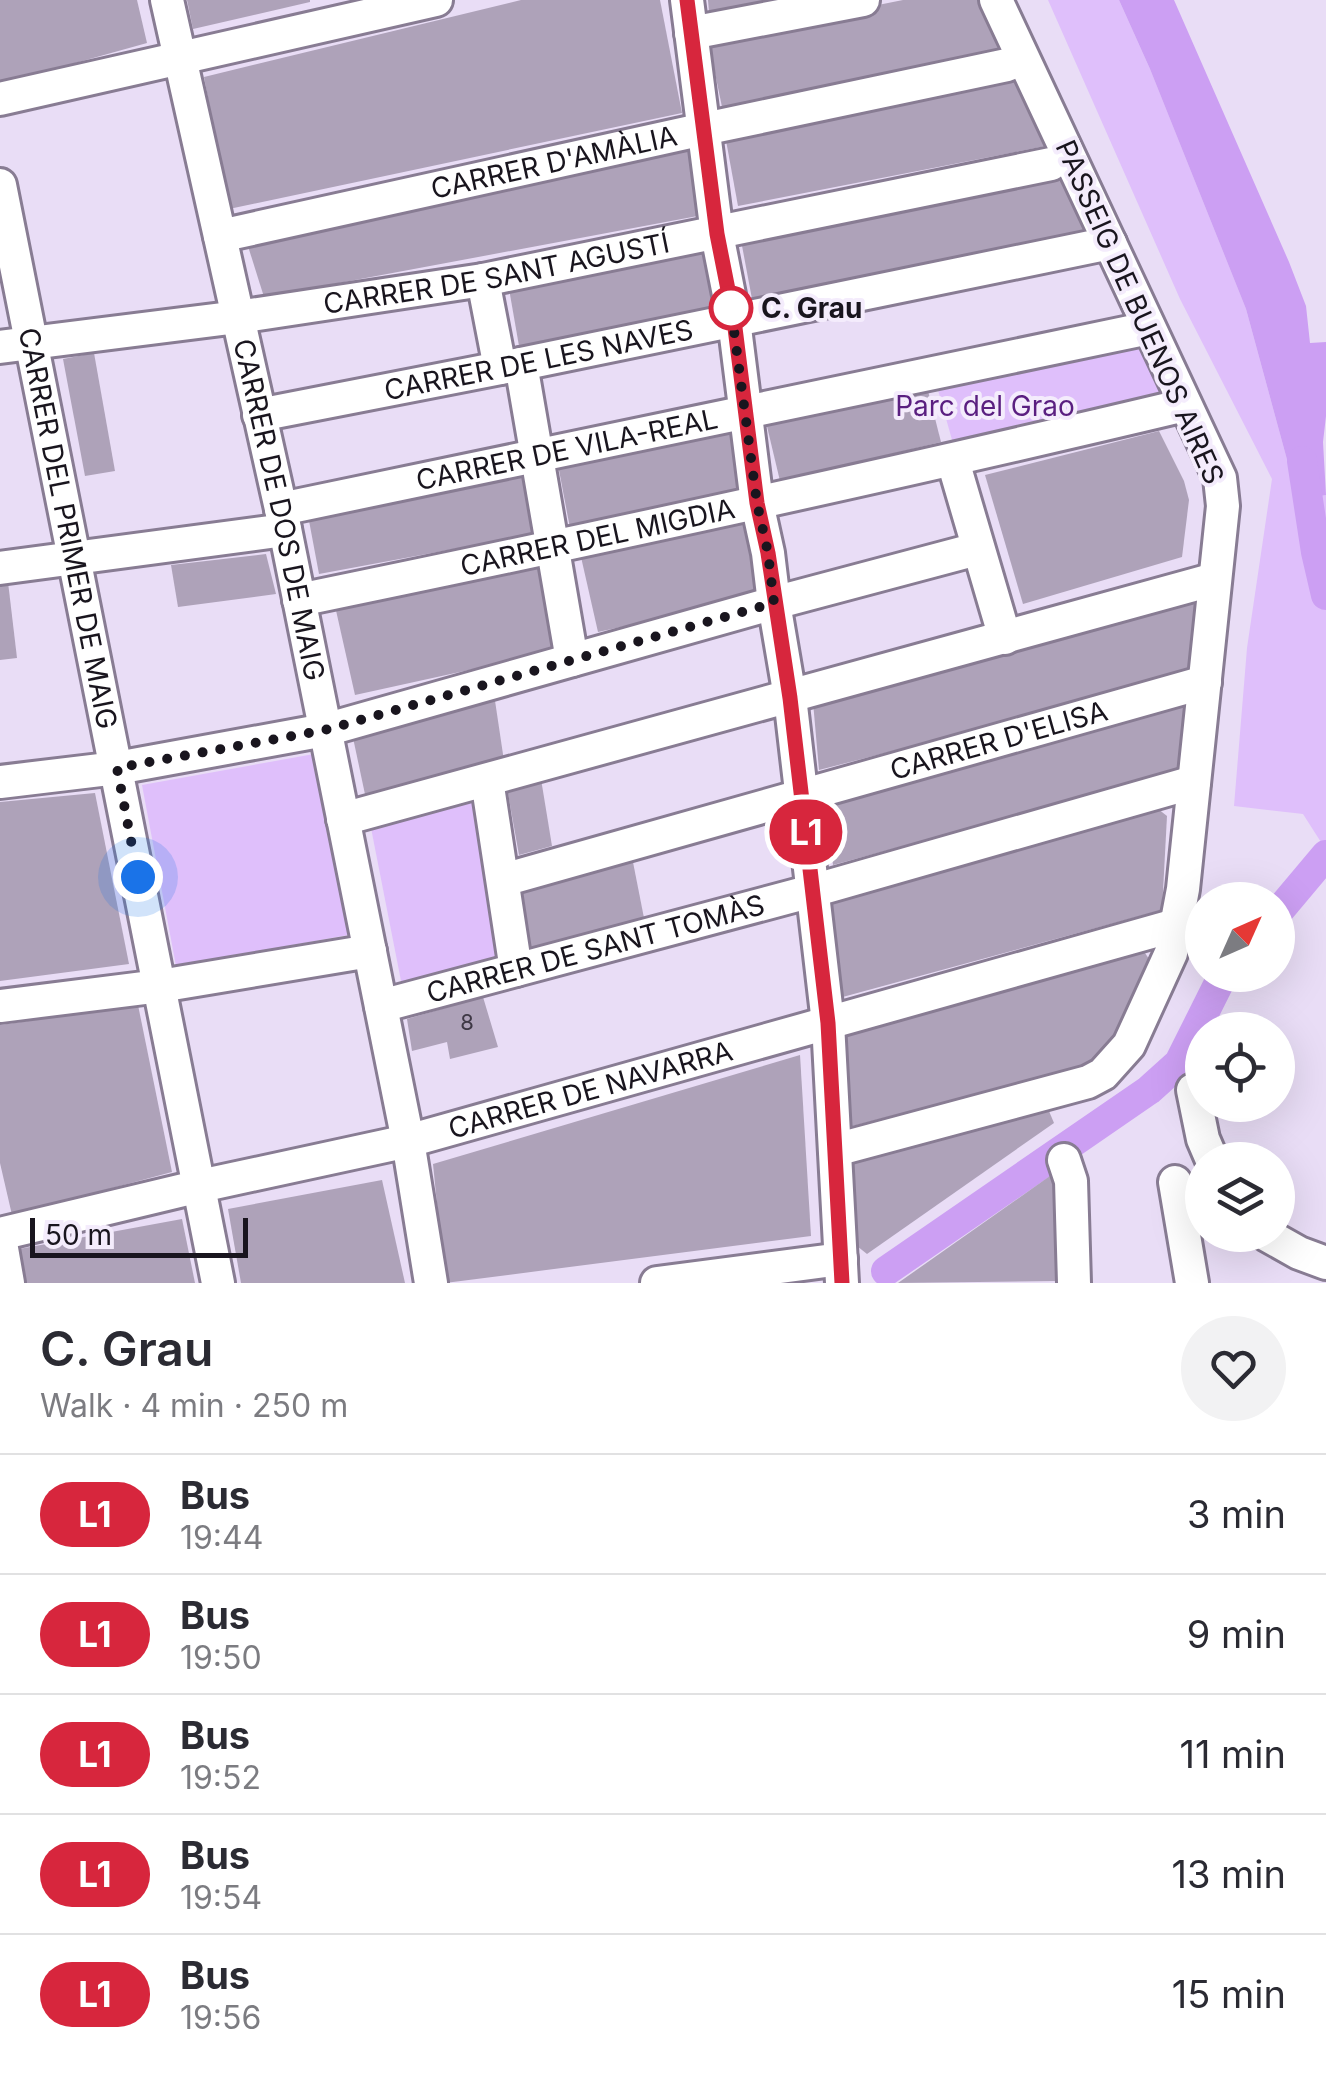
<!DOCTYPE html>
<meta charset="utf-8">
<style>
body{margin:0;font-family:Inter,sans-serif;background:#f2f2f3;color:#2b2b33;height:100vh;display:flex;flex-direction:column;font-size:38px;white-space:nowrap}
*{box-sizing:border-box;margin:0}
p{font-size:32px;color:#7c7c81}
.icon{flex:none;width:55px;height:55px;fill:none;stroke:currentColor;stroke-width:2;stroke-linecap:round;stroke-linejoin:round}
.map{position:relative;height:1283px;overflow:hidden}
.details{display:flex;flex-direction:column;background:#fff;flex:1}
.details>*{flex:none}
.badge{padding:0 20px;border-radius:32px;font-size:35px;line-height:65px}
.needle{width:65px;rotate:45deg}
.fabs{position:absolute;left:1185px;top:882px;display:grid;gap:20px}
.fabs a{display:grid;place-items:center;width:110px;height:110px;border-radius:50%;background:#fff;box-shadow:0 10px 40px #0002;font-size:50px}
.scale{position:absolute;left:30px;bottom:25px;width:218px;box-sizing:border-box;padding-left:10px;border:5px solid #19151e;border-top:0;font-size:28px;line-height:35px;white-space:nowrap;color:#19151e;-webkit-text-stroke:8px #f4ecfc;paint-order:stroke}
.you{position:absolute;width:50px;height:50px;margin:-25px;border:8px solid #fff;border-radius:50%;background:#1a73e8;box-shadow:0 0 0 15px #1a73e833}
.map>.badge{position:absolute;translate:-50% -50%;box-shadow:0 0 0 5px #fff}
.round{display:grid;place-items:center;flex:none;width:105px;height:105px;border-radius:52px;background:#f2f2f3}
.head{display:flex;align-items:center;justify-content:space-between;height:170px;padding:0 40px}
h1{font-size:48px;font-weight:600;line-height:75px}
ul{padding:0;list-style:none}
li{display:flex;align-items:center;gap:30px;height:120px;padding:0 40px;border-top:2px solid #e1e1e2}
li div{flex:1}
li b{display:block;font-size:38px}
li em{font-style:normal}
li .badge{min-width:110px;font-weight:700;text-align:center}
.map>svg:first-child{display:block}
.green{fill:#dfbffb}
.water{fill:#cc9ff3}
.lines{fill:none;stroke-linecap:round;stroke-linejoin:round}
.canal{stroke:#cc9ff3;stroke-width:30}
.building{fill:#aea2b9}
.minor-casing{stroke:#887c93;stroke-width:38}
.minor{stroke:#fff;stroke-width:32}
.line-casing{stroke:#fff;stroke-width:22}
.line{stroke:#d7263d;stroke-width:15}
.walk{stroke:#19151e;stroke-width:10;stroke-dasharray:0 18}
.stop-dot{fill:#fff;stroke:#d7263d;stroke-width:5}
.labels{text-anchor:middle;stroke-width:8;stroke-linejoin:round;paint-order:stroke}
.number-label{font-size:22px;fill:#3e3845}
.street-label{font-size:28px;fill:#19151e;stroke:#f4ecfc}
.stop-label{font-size:28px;font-weight:bold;fill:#19151e;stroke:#f4ecfc;text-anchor:start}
.park-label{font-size:28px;fill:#5a1f80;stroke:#f4ecfc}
</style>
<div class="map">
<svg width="1326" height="1283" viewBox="0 0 1326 1283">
<rect width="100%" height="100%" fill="#e9ddf6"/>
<g class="green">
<path d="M 1048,0 L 1119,0 L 1150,69 L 1246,309 L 1298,500 L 1326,495 L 1326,850 L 1303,814 L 1234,806 L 1247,648 L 1272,479 L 1180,299 Z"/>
<path d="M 1142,340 L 1168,398 L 954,447 L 936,383 Z"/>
<path d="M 314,754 L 348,935 L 176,966 L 142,785 Z"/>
<path d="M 477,798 L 505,958 L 402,986 L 371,828 Z"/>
</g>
<path class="water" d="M 1119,0 L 1174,0 L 1289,262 L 1306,306 L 1310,343 L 1326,342 L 1326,416 L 1323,442 L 1326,495 L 1298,500 L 1246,309 L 1150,69 Z"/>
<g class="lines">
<g class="canal">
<path d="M 1302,461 L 1316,552 L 1326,595"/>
<path d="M 1278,912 L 1326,855"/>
<path d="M 886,1271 L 1149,1090 L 1179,1063 L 1223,975"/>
</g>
</g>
<g class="building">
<path d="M 0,0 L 137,0 L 147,43 L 0,84 Z"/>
<path d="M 187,0 L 310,0 L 310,2 L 193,29 Z"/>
<path d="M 521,0 L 660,0 L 682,113 L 229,209 L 204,77 Z"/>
<path d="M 708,0 L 764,0 L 764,2 L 709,12 Z"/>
<path d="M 903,0 L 983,0 L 1005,47 L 722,107 L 708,39 Z"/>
<path d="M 1016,69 L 1051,145 L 738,206 L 725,135 Z"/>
<path d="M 688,145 L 703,215 L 264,297 L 247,243 Z"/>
<path d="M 1065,164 L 1087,234 L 752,299 L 740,235 Z"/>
<path d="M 707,247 L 719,310 L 519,346 L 508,283 Z"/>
<path d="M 94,353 L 115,471 L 85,476 L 63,359 Z"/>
<path d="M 925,379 L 941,442 L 780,481 L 765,418 Z"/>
<path d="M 1159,431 L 1184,481 L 1189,500 L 1182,557 L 1023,604 L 985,475 Z"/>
<path d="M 732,433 L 743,496 L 570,528 L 558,465 Z"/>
<path d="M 527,468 L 540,533 L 319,574 L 307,510 Z"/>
<path d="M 750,520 L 767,595 L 598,632 L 581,557 Z"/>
<path d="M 266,554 L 276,594 L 178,607 L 171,565 Z"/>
<path d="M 544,560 L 564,649 L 355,695 L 335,606 Z"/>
<path d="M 8,582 L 17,658 L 0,660 L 0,583 Z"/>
<path d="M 1202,600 L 1195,673 L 819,770 L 813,702 Z"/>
<path d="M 494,694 L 504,761 L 366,799 L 352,733 Z"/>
<path d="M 1191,698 L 1185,770 L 833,865 L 825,798 Z"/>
<path d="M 541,779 L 552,846 L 519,855 L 507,788 Z"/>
<path d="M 95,793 L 129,964 L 0,981 L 0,802 Z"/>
<path d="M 1153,805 L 1167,816 L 1162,910 L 839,998 L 827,897 Z"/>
<path d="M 631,852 L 644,918 L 521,953 L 510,884 Z"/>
<path d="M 1141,947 L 1149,959 L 1103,1061 L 849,1127 L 838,1031 Z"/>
<path d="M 483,997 L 498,1047 L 450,1059 L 447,1042 L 412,1051 L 407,1019 Z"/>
<path d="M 138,1005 L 172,1172 L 12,1215 L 0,1163 L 0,1025 Z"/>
<path d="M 800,1055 L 811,1236 L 445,1283 L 433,1164 Z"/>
<path d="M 1046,1104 L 1054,1123 L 867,1254 L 857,1246 L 846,1157 Z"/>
<path d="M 1057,1171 L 1058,1281 L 898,1283 Z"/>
<path d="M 382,1180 L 405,1283 L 241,1283 L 228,1209 Z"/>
<path d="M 182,1219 L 195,1283 L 24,1283 L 19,1249 Z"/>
</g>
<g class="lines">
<defs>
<g id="minor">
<path id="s1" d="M 167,0 L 281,509 L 408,1141 L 431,1283"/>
<path d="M 687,0 L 717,234 L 734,320 L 757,503 L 768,553 L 774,603 L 790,697 L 828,1023 L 842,1283"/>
<path d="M 691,33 L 863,0"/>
<path d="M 0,99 L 436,0"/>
<path id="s2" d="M 0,185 L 218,1283"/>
<path id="s3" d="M 220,236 L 704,129 L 1007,65"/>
<path d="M 483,280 L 500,368"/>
<path id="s4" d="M 0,347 L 238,317 L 483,280 L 1051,164"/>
<path d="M 521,364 L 572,660"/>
<path id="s5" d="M 259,415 L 521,364 L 1110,243"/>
<path d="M 953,461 L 1005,638"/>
<path id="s6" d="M 281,509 L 1149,328"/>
<path d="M 0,568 L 285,530"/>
<path id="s7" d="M 299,600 C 595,539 891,475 1185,405"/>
<path d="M 487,780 L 516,970"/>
<path d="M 0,782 L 117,768 L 325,730 L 774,603 L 977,549"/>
<path d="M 343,819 L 1215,579"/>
<path id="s8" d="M 503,880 L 1205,682"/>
<path d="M 0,1006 L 160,986 L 370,951"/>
<path id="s9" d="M 381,1006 L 812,891 L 1194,782"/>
<path d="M 1193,1090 L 1203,1139 L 1212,1160"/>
<path d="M 835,1150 L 1088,1082 L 1103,1074 L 1129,1045 L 1171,953 L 1183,889 L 1223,506 L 1220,478 L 996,0"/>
<path d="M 1064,1160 L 1071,1181 L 1074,1283"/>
<path d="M 1175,1182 L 1192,1283"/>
<path id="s10" d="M 0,1234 L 200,1186 L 408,1141 L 1176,925"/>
<path d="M 1267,1235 L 1299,1253 L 1326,1263"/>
<path d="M 0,1237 L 8,1283"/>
<path d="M 657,1283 L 841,1259"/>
</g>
</defs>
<use href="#minor" class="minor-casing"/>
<use href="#minor" class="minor"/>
</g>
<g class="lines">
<defs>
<path id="line" d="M 687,0 L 717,234 L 734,320 L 757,503 L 768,553 L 790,698 L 828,1023 L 842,1283"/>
</defs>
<use href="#line" class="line-casing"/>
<use href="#line" class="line"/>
<path class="walk" d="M 138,877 L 117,768 L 325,730 L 774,603 L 768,553 L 757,503 L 731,308"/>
</g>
<circle class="stop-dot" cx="731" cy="308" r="20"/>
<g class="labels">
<g class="number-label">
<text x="467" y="1030">8</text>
</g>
<g class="street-label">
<text dy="10" stroke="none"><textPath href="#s3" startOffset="342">CARRER D'AMÀLIA</textPath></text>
<text dy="10" stroke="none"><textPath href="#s4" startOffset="502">CARRER DE SANT AGUSTÍ</textPath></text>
<text transform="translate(1140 312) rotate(66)" y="10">PASSEIG DE BUENOS AIRES</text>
<text dy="10" stroke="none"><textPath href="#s5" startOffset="285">CARRER DE LES NAVES</textPath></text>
<text dy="10" stroke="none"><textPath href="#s6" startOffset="292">CARRER DE VILA-REAL</textPath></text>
<text dy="10" stroke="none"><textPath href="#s1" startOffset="522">CARRER DE DOS DE MAIG</textPath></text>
<text dy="10" stroke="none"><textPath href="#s2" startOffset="350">CARRER DEL PRIMER DE MAIG</textPath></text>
<text dy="10" stroke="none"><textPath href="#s7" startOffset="305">CARRER DEL MIGDIA</textPath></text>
<text dy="10" stroke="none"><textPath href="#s8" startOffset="515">CARRER D'ELISA</textPath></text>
<text dy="10" stroke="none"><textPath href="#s9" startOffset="222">CARRER DE SANT TOMÀS</textPath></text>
<text dy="10" stroke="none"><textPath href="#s10" startOffset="608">CARRER DE NAVARRA</textPath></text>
</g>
<g class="stop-label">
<text x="761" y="318">C. Grau</text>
</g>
<g class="park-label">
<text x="985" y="416">Parc del Grao</text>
</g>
</g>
</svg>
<div class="fabs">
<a><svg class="needle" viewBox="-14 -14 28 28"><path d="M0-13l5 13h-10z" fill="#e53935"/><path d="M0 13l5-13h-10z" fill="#7c7c81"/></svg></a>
<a><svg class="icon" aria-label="locate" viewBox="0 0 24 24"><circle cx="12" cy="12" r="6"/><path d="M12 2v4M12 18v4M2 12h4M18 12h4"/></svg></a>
<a><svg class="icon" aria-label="layers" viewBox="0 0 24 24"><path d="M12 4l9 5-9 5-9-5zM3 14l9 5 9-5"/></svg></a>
</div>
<div class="scale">50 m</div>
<div class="you" style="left:138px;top:877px"></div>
<b class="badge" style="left:806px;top:832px;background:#d7263d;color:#fff">L1</b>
</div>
<section class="details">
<div class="head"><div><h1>C. Grau</h1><p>Walk · 4 min · 250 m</p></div><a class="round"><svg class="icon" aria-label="heart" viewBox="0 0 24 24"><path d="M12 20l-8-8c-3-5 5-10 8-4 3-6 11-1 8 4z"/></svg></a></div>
<ul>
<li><span class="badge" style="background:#d7263d;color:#fff">L1</span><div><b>Bus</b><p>19:44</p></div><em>3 min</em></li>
<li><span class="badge" style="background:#d7263d;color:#fff">L1</span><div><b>Bus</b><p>19:50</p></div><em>9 min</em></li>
<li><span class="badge" style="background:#d7263d;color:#fff">L1</span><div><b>Bus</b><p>19:52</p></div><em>11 min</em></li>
<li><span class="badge" style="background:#d7263d;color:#fff">L1</span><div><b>Bus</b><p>19:54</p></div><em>13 min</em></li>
<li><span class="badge" style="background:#d7263d;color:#fff">L1</span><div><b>Bus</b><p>19:56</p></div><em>15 min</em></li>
</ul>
</section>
